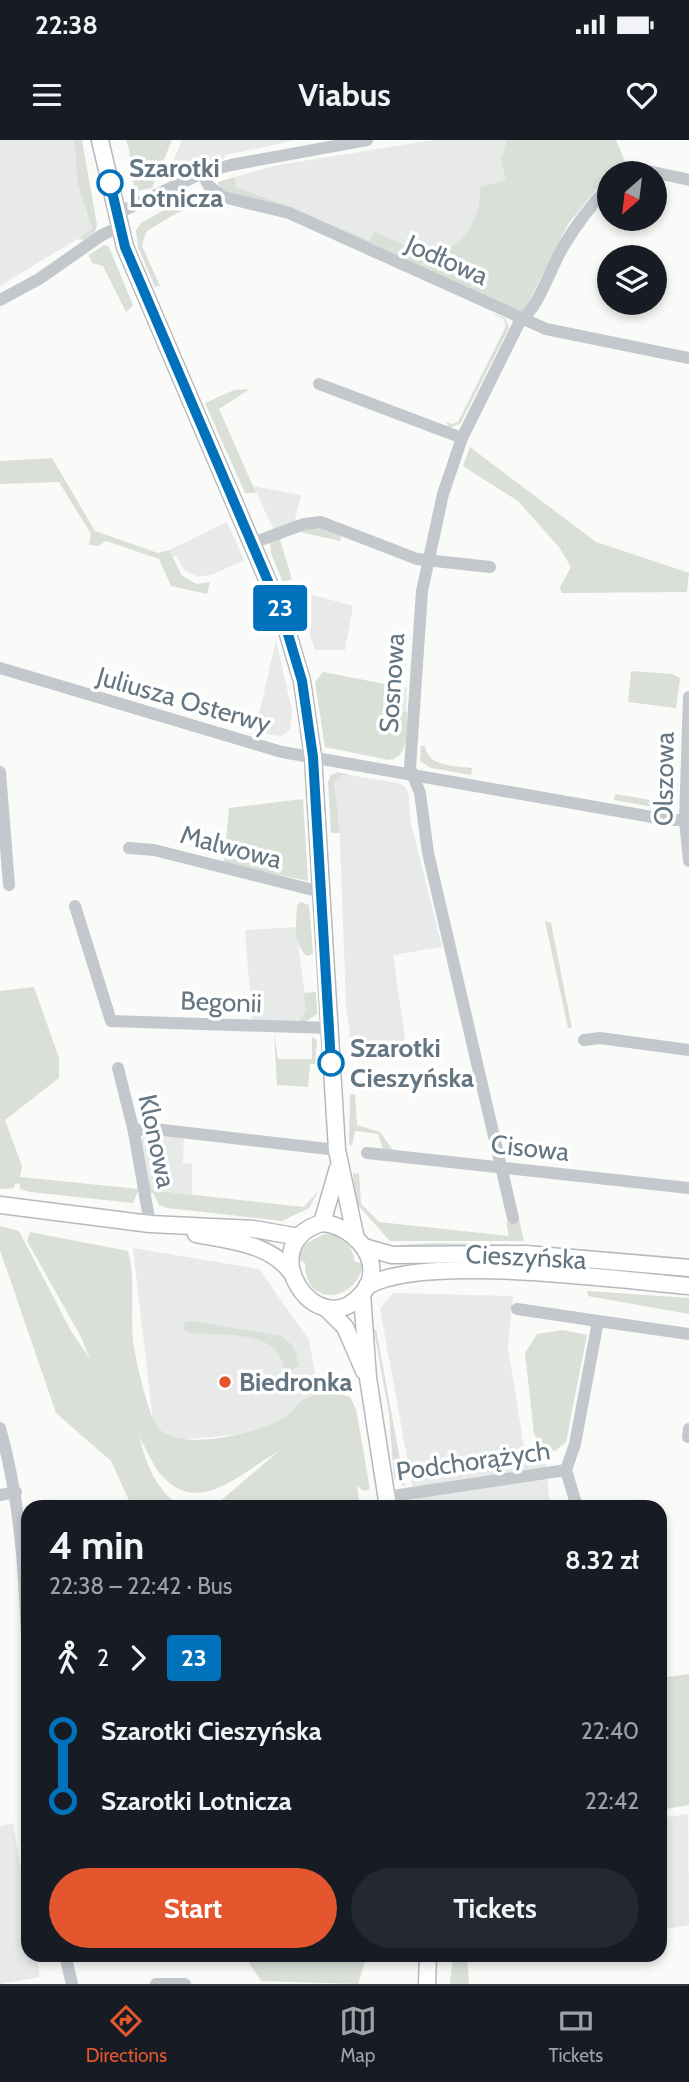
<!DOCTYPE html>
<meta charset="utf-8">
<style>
body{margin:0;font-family:Cabin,sans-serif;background:#242831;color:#f1f3f6;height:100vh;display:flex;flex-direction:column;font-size:26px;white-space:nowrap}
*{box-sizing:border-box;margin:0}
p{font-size:23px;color:#9ea1a6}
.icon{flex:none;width:38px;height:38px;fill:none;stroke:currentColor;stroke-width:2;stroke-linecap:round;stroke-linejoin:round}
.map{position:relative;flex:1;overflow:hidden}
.sheet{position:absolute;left:21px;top:1360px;width:646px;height:462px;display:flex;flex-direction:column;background:#171b24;border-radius:21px;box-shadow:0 4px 10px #0003}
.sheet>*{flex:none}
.badge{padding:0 14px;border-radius:5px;font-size:24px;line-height:46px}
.needle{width:46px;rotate:208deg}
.fabs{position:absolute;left:597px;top:21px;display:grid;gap:14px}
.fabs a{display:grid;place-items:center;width:70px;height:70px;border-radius:50%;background:#171b24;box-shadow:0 4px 10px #0003;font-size:35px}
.map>.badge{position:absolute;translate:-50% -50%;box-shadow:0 0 0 4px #fff}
.legs{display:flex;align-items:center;gap:10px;height:77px;padding:0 28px;font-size:23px}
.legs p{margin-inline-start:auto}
.summary{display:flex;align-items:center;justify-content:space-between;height:119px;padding:0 28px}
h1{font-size:38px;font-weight:700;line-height:52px}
.action{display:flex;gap:14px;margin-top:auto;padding:14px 28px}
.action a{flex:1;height:80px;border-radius:42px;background:#e4572e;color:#fff;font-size:28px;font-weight:700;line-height:80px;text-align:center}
.action a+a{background:#242831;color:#f1f3f6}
ul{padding:0 28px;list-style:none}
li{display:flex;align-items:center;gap:24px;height:70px;font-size:26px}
li i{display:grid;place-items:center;width:10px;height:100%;margin:0 9px;background:currentColor}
li i::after{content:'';width:18px;height:18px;margin:-9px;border:5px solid;border-radius:50%;background:#171b24}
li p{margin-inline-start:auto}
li:first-child i{background:linear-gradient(#0000 50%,currentColor 0)}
li:last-child i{background:linear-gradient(currentColor 50%,#0000 0)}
.status{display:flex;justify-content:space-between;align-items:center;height:49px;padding:0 35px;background:#171b24;direction:ltr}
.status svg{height:19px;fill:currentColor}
header{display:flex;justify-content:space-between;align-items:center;height:91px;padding:0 28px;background:#171b24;font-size:32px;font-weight:700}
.menu{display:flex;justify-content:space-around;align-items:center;height:98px;border-top:2px solid #363941;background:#171b24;font-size:19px;color:#9ea1a6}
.menu a{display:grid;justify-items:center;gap:4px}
.menu .current{color:#e4572e}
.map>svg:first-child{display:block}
.built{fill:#e8e9e9}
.green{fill:#dadfd7}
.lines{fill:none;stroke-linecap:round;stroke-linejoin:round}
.secondary-casing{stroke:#b3babf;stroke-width:19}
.street{stroke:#c3c8cc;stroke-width:12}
.secondary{stroke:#fff;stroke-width:16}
.line-1-casing{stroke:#fff;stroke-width:16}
.line-1{stroke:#0072bc;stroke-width:10}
.stop-1-dot{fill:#fff;stroke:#0072bc;stroke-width:3.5}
.poi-dot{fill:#e4572e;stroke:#fff;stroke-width:2.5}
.labels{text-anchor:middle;stroke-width:7;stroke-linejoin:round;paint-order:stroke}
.stop-label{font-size:26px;font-weight:bold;fill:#657683;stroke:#fff;text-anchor:start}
.street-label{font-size:26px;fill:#657683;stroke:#fff}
.poi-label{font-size:26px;font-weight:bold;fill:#657683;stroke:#fff;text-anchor:start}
</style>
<div class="status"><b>22:38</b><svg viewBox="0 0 49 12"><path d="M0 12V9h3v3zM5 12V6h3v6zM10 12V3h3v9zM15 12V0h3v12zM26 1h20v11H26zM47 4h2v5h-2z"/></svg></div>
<header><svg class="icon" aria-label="menu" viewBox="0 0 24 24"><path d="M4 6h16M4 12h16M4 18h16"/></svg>Viabus<svg class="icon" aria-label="heart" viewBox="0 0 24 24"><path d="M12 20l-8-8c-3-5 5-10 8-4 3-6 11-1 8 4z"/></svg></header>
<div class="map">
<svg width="689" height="1844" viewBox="0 0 689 1844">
<rect width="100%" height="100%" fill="#fafaf8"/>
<g class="built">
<path d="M 0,0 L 74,0 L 78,46 L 92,90 L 0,146 Z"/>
<path d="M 182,0 L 295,0 L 226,15 L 223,20 L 175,37 L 171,26 Z"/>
<path d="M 433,0 L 616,0 L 625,22 L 609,33 L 568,84 L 525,170 L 291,67 L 234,47 L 235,37 L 278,25 Z"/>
<path d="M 253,346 L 301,355 L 294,384 L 274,390 Z"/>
<path d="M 227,382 L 244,420 L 214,434 L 198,437 L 185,431 L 176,416 L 172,417 L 169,410 Z"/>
<path d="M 296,450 L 353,466 L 345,510 L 315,510 Z"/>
<path d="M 276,500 L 292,571 L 290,590 L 281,596 L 255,592 Z"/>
<path d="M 385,544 L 407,548 L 406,572 L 383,569 Z"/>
<path d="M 342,634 L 399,643 L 406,648 L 409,656 L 410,679 L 442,807 L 393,815 L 407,913 L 352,915 L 346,863 L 339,677 L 336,677 L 334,642 Z"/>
<path d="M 296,787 L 307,872 L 298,882 L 252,880 L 245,790 Z"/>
<path d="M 145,993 L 184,997 L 183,1023 L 192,1024 L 192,1054 L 152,1050 L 140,1002 Z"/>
<path d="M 133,1108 L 259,1129 L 309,1200 L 319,1256 L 274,1291 L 178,1300 L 154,1290 Z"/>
<path d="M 393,1153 L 513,1156 L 508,1208 L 527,1326 L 546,1324 L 550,1367 L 416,1367 L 380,1169 Z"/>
<path d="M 688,1674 L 689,1785 L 660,1790 L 660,1678 Z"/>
<path d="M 13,1683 L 28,1771 L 28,1815 L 36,1815 L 40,1837 L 0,1844 L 0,1686 Z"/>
</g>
<g class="green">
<path d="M 74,0 L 82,0 L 97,85 L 95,92 L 84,100 L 78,99 L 92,89 L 78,46 Z"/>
<path d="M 126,0 L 172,0 L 152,48 L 136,51 C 129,36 133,17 126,0 Z"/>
<path d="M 507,0 L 616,0 L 625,22 L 609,33 L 568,84 L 523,172 L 227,53 L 219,46 L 218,42 L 235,37 L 235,47 L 291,67 L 369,101 L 375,92 C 390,98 406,107 422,111 C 458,118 483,79 480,47 L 506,40 L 501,20 Z"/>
<path d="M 197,52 L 213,63 L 230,68 C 191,60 178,72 146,92 L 142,106 L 160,146 L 155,147 L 138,107 L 136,90 L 141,83 L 173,65 L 176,68 L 196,56 Z"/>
<path d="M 104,105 L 109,107 L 133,165 L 126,172 L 103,126 L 92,123 L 89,115 Z"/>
<path d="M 487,172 L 505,178 L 509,188 L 460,284 L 449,288 L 446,282 L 451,284 L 458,282 L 506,186 L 504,179 Z"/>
<path d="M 250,249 L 219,269 L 256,353 L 245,353 L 205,263 L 234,250 Z"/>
<path d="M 470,307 L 596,402 L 689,433 L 687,452 L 562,453 L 560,447 L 571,427 L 559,407 L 518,361 L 463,326 Z"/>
<path d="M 52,318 L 95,391 L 158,413 L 169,410 L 182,436 L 197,444 L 210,442 L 207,454 L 171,446 L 159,419 L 106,401 L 98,406 L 89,405 L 91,394 L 59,342 L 0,344 L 0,321 Z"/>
<path d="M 314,387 L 336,390 L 373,405 L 342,394 L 340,401 L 295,391 L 280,400 L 292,439 L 283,443 L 271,413 L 270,401 L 273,399 Z"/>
<path d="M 294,445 L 307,484 L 300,486 L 285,448 Z"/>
<path d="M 631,531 L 672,534 L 680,538 L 676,568 L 628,562 Z"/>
<path d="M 323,532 L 385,544 L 383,569 L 407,572 C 406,590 410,617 389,620 L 325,607 L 315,542 Z"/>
<path d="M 421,606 L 425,606 C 427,627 456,626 472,628 L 471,635 L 431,628 L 420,621 Z"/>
<path d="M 338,632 L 352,636 L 342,635 L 334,642 L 340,693 L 331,693 L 328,642 L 331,635 Z"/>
<path d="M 615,654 L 668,663 L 675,656 L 675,663 L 664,669 L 614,660 Z"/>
<path d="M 303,659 L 308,741 L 224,723 L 229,668 Z"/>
<path d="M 301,762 L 309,765 L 313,814 L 307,816 C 293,804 296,783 297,765 Z"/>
<path d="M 545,781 L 551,783 L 572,888 L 568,888 Z"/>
<path d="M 34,847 L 59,918 L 59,938 L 5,980 L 22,1026 L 20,1037 L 139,1049 L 133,1063 L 30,1052 L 20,1049 L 20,1044 L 15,1043 L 14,1048 L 0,1049 L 0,851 Z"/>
<path d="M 316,852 L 317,874 L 302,884 L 298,882 L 306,872 L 304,853 Z"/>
<path d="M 274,892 L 278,919 L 312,919 L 312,897 L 317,900 L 315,924 L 310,924 L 308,947 L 277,945 Z"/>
<path d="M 355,954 L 357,985 L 380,992 L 393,1010 L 383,1009 L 378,994 L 355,991 L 352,1006 L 349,1004 L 350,955 Z"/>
<path d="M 146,1026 L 152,1050 L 304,1067 L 319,1050 L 309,1068 L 282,1081 L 167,1068 L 159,1065 L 153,1053 L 150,1053 Z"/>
<path d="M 359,1033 L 361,1064 L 379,1082 L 509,1096 L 506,1082 L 519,1079 L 524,1101 L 390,1101 L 356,1063 L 353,1034 Z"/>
<path d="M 0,1086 L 19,1091 L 71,1191 L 90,1219 L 81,1197 L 27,1101 L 30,1092 L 128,1111 C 136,1140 130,1170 133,1201 C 135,1218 147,1268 155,1283 C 171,1316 261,1293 284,1278 C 292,1274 296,1264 303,1260 C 317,1252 336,1252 350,1257 L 356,1269 L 370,1349 L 363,1351 L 357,1345 L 360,1367 L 213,1367 L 279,1311 C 245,1329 202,1377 164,1338 C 153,1328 147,1309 139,1297 C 147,1325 155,1350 182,1367 L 132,1367 L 111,1321 L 56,1273 L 0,1110 Z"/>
<path d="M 324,1094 C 343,1094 352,1104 355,1122 L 364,1123 C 356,1163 305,1168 305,1123 L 297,1119 L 305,1104 Z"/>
<path d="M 433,1103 L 532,1105 L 689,1118 L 689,1121 L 489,1107 L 396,1108 L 400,1105 Z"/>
<path d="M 587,1151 L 689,1158 L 689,1174 L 588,1156 Z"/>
<path d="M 193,1181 L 281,1196 L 293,1206 L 299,1225 L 286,1236 C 283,1229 283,1221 279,1215 C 265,1190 215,1196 191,1193 L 183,1189 L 185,1182 Z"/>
<path d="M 376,1189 L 405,1347 L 394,1338 L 389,1274 L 374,1190 Z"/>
<path d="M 563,1190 L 587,1195 L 566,1302 L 555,1311 L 543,1308 L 534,1294 L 525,1213 L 537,1194 Z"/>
<path d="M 689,1534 L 689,1665 L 660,1670 L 660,1538 Z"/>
<path d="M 244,1815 L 370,1815 L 365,1821 L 358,1844 L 261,1841 Z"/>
<path d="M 453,1815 L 467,1815 L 469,1844 L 450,1844 Z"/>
</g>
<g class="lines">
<defs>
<g id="secondary">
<path d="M 100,0 L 125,107 L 282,474 L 302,541 L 313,617 L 337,1010 L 356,1099"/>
<path d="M 0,1065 L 150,1084 L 254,1089 L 299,1097"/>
<path d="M 322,1083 C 355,1085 389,1125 361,1155 C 316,1205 251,1104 322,1083 Z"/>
<path d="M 322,1083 L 338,1028"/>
<path d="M 196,1094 C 230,1101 269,1103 291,1132"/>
<path d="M 364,1107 L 392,1115 L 526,1114 L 689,1128"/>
<path d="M 367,1146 C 424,1113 618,1140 689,1146"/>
<path d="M 362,1154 L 368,1238 L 388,1367"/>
<path d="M 326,1168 L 345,1187 L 364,1231"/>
<path d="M 427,1844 L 428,1815"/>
</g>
</defs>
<use href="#secondary" class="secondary-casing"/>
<g class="street">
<path d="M 202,33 L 209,46 L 223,57 L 289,73 L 546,189 L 689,218"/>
<path d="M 622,33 L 635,28 L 689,40"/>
<path d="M 116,74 L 202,33 L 231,25 L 367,0"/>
<path d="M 0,160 L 39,139 L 102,95 L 119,87"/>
<path d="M 319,244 L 462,298"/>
<path d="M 252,403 L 304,384 L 321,382 L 417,419 L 490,427"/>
<path d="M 0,528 L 282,612 L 669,680 L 689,680"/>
<path d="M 689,557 L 685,681 L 689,721"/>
<path d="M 0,632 L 9,745"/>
<path d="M 129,708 L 154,710 L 321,752"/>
<path d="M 75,766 L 111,881 L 329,888"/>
<path d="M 584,900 L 600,898 L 689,910"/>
<path d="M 118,928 L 134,992 L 150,1084"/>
<path d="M 134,992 L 146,988 L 337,1010"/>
<path d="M 367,1013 L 689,1048"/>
<path d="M 513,1078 L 428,713 L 420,653 L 410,628 L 422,451 L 443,354 L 462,298 L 519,183 C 541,163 548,133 563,107 C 576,85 591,65 609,46"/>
<path d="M 517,1169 L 598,1181"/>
<path d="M 0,1288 C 22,1366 25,1443 28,1522"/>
<path d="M 688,1297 L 689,1289"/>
<path d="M 0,1355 L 16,1352"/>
<path d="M 386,1357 L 566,1330"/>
<path d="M 577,1367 L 566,1330 L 575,1304 L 598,1181 L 689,1194"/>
<path d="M 65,1815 L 72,1844"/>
<path d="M 156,1844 L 185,1844"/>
</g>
<use href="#secondary" class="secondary"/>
</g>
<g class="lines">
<defs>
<path id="line-1" d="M 110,43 L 125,107 L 282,474 L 302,541 L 313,617 L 331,923"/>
</defs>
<use href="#line-1" class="line-1-casing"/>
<use href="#line-1" class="line-1"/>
</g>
<g class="stop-1-dot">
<circle cx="110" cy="43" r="12"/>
<circle cx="331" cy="923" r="12"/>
</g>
<circle class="poi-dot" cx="225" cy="1242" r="7"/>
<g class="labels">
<g class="stop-label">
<text x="129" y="37">Szarotki<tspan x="129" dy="30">Lotnicza</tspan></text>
<text x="350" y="917">Szarotki<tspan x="350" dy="30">Cieszyńska</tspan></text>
</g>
<g class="street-label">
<text transform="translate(447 120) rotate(24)" y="9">Jodłowa</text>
<text transform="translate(392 543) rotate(-86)" y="9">Sosnowa</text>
<text transform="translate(184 560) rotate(16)" y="9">Juliusza Osterwy</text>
<text transform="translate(664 639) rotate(-89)" y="9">Olszowa</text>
<text transform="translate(231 707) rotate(15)" y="9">Malwowa</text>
<text transform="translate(221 862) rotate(2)" y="9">Begonii</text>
<text transform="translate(157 1001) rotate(78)" y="9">Klonowa</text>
<text transform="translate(530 1008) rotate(6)" y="9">Cisowa</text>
<text transform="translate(526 1117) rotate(3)" y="9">Cieszyńska</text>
<text transform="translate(473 1321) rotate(-8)" y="9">Podchorążych</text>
</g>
<g class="poi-label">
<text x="239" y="1251">Biedronka</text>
</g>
</g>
</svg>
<div class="fabs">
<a><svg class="needle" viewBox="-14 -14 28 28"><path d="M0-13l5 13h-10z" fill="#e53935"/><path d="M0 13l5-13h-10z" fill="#9ea1a6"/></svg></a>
<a><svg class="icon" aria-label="layers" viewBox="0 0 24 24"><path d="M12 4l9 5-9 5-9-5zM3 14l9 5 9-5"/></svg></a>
</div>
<b class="badge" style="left:280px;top:468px;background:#0072bc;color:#fff">23</b>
<section class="sheet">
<div class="summary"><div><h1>4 min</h1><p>22:38 – 22:42 · Bus</p></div><b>8.32 zł</b></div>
<div class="legs"><svg class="icon" aria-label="walk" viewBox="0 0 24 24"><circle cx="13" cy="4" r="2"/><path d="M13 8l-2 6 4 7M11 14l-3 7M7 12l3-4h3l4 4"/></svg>2<svg class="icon" aria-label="forward" viewBox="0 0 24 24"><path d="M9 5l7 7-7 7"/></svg><b class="badge" style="background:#0072bc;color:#fff">23</b></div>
<ul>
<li><i style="color:#0072bc"></i><b>Szarotki Cieszyńska</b><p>22:40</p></li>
<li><i style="color:#0072bc"></i><b>Szarotki Lotnicza</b><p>22:42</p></li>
</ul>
<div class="action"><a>Start</a><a>Tickets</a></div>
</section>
</div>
<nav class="menu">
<a class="current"><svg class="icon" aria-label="directions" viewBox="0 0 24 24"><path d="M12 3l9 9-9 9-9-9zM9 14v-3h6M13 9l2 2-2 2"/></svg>Directions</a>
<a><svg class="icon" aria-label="map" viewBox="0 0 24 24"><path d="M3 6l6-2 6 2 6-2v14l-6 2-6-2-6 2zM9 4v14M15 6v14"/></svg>Map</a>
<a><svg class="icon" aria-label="tickets" viewBox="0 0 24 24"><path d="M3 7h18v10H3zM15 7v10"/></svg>Tickets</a>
</nav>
